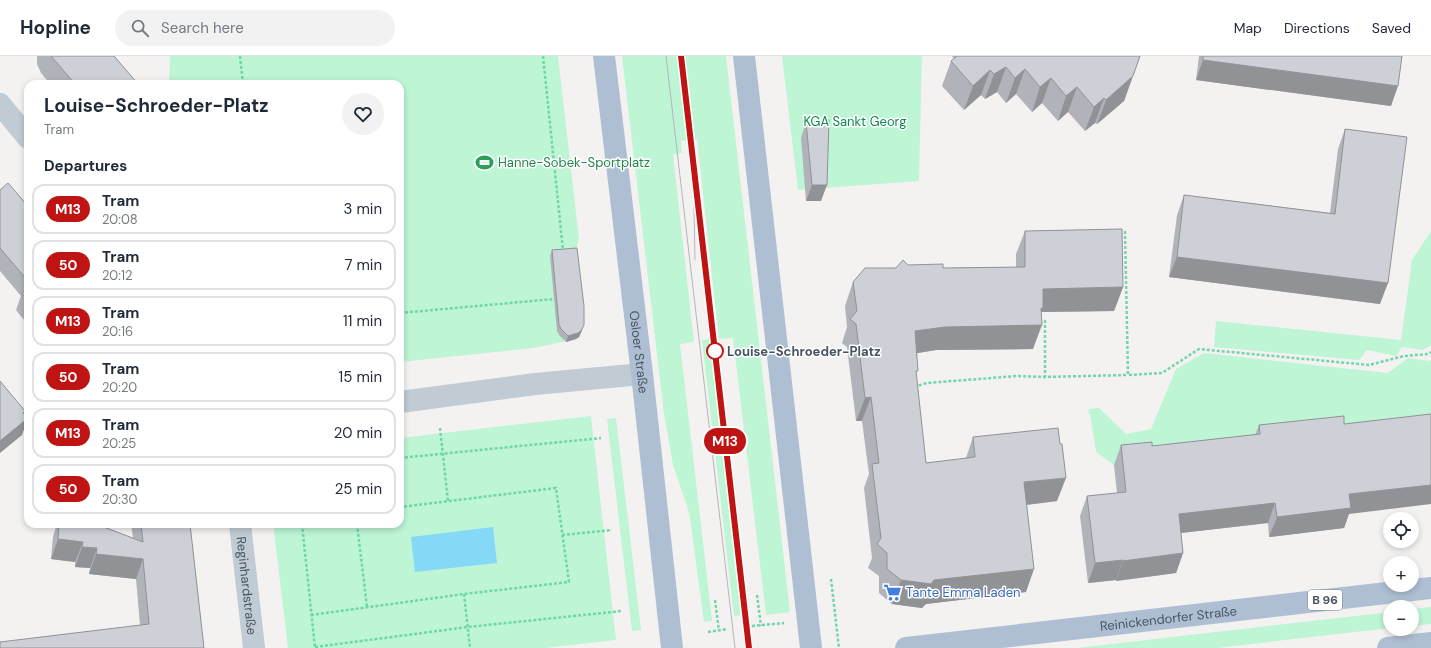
<!DOCTYPE html>
<meta charset="utf-8">
<style>
body{margin:0;font-family:"DM Sans",sans-serif;background:#f2f2f3;color:#1f2937;height:100vh;display:flex;flex-direction:column;font-size:15px;white-space:nowrap}
*{box-sizing:border-box;margin:0}
p{font-size:13px;color:#747a83}
.icon{flex:none;width:22px;height:22px;fill:none;stroke:currentColor;stroke-width:2;stroke-linecap:round;stroke-linejoin:round}
.map{position:relative;flex:1;overflow:hidden}
.side{position:absolute;left:24px;top:24px;width:380px;height:448px;display:flex;flex-direction:column;background:#fff;border-radius:12px;box-shadow:0 2px 6px #0003}
.side>*{flex:none}
.badge{padding:0 8px;border-radius:13px;font-size:14px;line-height:26px}
.buttons{position:absolute;left:1383px;top:456px;display:grid;gap:8px}
.buttons a{display:grid;place-items:center;width:36px;height:36px;border-radius:50%;background:#fff;box-shadow:0 2px 6px #0003;font-size:20px}
.map>.badge{position:absolute;translate:-50% -50%;box-shadow:0 0 0 2px #fff}
h2{padding:0 20px;font-size:15px;line-height:36px}
.round{display:grid;place-items:center;flex:none;width:42px;height:42px;border-radius:21px;background:#f2f2f3}
.head{display:flex;align-items:center;justify-content:space-between;height:68px;padding:0 20px}
h1{font-size:19px;font-weight:700;line-height:30px}
ul{padding:0;list-style:none}
li{display:flex;align-items:center;gap:12px;height:50px;margin:0 8px 6px;padding:0 12px;border:2px solid #e0e1e3;border-radius:12px}
li div{flex:1}
li b{display:block;font-size:15px}
li em{font-style:normal}
li .badge{min-width:44px;font-weight:700;text-align:center}
header{display:flex;align-items:center;gap:24px;box-sizing:border-box;height:56px;padding:0 20px;background:#fff;border-bottom:1px solid #e0e1e3}
header strong{font-size:19px}
nav{display:flex;gap:22px;margin-inline-start:auto;font-size:14px}
.search{width:280px;height:36px;background:#f2f2f3;display:flex;align-items:center;gap:10px;box-sizing:border-box;padding:0 14px;border-radius:22px;color:#747a83;font-size:15px}
.map>svg:first-child{display:block}
.green{fill:#bdf5d5}
.water{fill:#85d9f6}
.lines{fill:none;stroke-linecap:round;stroke-linejoin:round}
.path{stroke:#70d7aa;stroke-width:2.5;stroke-dasharray:3 2;stroke-linecap:butt}
.minor{stroke:#c1cbd4;stroke-width:22}
.major{stroke:#afbfd3;stroke-width:22}
.tram{stroke:#b3b6bd;stroke-width:1}
.wall{fill:#b0b3b9}
.shaded-wall{fill:#909296}
.building{fill:#cdd0d7;stroke:#909296}
.line-casing{stroke:#fff;stroke-width:9}
.line{stroke:#be1414;stroke-width:6}
.stop-dot{fill:#fff;stroke:#be1414;stroke-width:2}
.labels{text-anchor:middle;stroke-width:3;stroke-linejoin:round;paint-order:stroke}
.shield{fill:#fff;stroke:#7e8791;stroke-width:1}
.shield-label{font-size:12px;font-weight:bold;fill:#475462}
.park-label{font-size:13px;fill:#0d8851;stroke:#fff}
.leisure-label{font-size:13px;fill:#27864d;stroke:#fff;text-anchor:start}
.stop-label{font-size:13px;font-weight:bold;fill:#475462;stroke:#fff;text-anchor:start}
.street-label{font-size:13px;fill:#475462;stroke:#fff}
.shop-label{font-size:13px;fill:#366cbe;stroke:#fff;text-anchor:start}
</style>
<header>
<strong>Hopline</strong>
<div class="search"><svg class="icon" aria-label="search" viewBox="0 0 24 24"><circle cx="10" cy="10" r="6"/><path d="M15 15l6 6"/></svg>Search here</div>
<nav><a>Map</a><a>Directions</a><a>Saved</a></nav>
</header>
<div class="map">
<svg width="1431" height="592" viewBox="0 0 1431 592">
<rect width="100%" height="100%" fill="#f4f2f1"/>
<g class="green">
<path d="M 170,0 L 558,0 L 579,183 L 575,198 L 582,275 L 579,281 L 576,283 L 534,292 L 400,306 L 400,28 L 169,28 Z"/>
<path d="M 622,0 L 726,0 L 790,556 L 766,559 L 733,282 L 719,283 L 697,83 L 681,85 L 682,97 L 673,98 L 694,286 L 680,288 L 712,564 L 712,565 L 704,566 L 690,462 L 687,450 L 673,409 L 664,358 Z"/>
<path d="M 782,0 L 922,0 L 919,125 L 798,134 Z"/>
<path d="M 1431,175 L 1431,289 L 1423,294 L 1402,291 L 1396,300 L 1367,294 L 1359,304 L 1214,291 L 1216,265 L 1401,284 L 1412,204 Z"/>
<path d="M 712,283 L 744,559 L 734,560 L 702,284 Z"/>
<path d="M 1204,297 L 1388,317 L 1408,302 L 1429,305 L 1431,304 L 1431,377 L 1114,409 L 1096,396 L 1091,363 L 1088,353 L 1099,352 L 1126,378 L 1151,373 L 1176,313 Z"/>
<path d="M 591,360 L 616,584 L 545,592 L 288,592 L 273,468 L 400,468 L 400,382 Z"/>
<path d="M 616,362 L 641,574 L 632,575 L 607,363 Z"/>
<path d="M 1431,551 L 1431,568 L 1412,570 L 1412,553 Z"/>
<path d="M 1390,556 L 1390,572 L 1217,592 L 1077,592 Z"/>
</g>
<path class="water" d="M 493,471 L 497,507 L 415,516 L 411,481 Z"/>
<g class="lines">
<g class="path">
<path d="M 240,0 L 243,28"/>
<path d="M 543,0 L 563,194"/>
<path d="M 1119,176 L 1125,176 L 1128,319 L 1162,317 L 1199,293 L 1369,309 L 1404,300 L 1428,298 L 1431,296"/>
<path d="M 400,257 L 554,243"/>
<path d="M 1039,265 L 1045,265 L 1045,321 L 1128,319"/>
<path d="M 914,331 L 927,327 L 1017,320 L 1045,321"/>
<path d="M 440,372 L 448,445"/>
<path d="M 400,402 L 601,382"/>
<path d="M 302,468 L 315,592"/>
<path d="M 357,468 L 367,551"/>
<path d="M 562,479 L 612,474"/>
<path d="M 831,523 L 839,592"/>
<path d="M 464,538 L 470,592"/>
<path d="M 757,539 L 761,570"/>
<path d="M 715,544 L 719,575"/>
<path d="M 311,559 L 464,538 L 569,526 L 556,432 L 400,451"/>
<path d="M 752,570 L 784,567"/>
<path d="M 708,576 L 727,573"/>
<path d="M 315,591 L 468,571 L 622,555"/>
</g>
<g class="minor">
<path d="M 0,48 L 28,82"/>
<path d="M 400,346 L 535,328 L 642,318"/>
<path id="s1" d="M 240,468 L 254,592"/>
</g>
<g class="major">
<path id="s2" d="M 604,0 L 642,318 L 672,592"/>
<path d="M 744,0 L 811,592"/>
<path id="s3" d="M 906,592 L 1431,532"/>
<path d="M 1388,592 L 1431,587"/>
</g>
<g class="tram">
<path d="M 666,0 L 735,592"/>
<path d="M 681,0 L 749,592"/>
<path d="M 694,152 L 695,204"/>
</g>
</g>
<g class="wall">
<path d="M 37,0 L 114,0 L 138,28 L 50,28 L 41,17 L 37,8 Z"/>
<path d="M 952,0 L 1140,0 L 1124,45 L 1097,68 L 1095,67 L 1085,75 L 1068,56 L 1058,65 L 1042,47 L 1032,56 L 1016,38 L 1006,47 L 997,36 L 985,43 L 981,39 L 964,54 L 942,30 L 951,5 L 954,3 Z"/>
<path d="M 1199,0 L 1402,0 L 1391,50 L 1196,24 Z"/>
<path d="M 806,66 L 821,145 L 806,145 L 801,82 Z"/>
<path d="M 1345,73 L 1380,248 L 1169,221 L 1177,159 L 1184,139 L 1330,157 L 1338,93 Z"/>
<path d="M 0,134 L 28,150 L 28,269 L 16,254 L 21,240 L 0,215 Z"/>
<path d="M 1025,175 L 1123,231 L 1114,255 L 1041,256 L 1033,293 L 936,294 L 917,297 L 916,320 L 926,407 L 966,402 L 973,381 L 1057,445 L 1027,449 L 1026,536 L 926,548 L 922,552 L 892,548 L 879,537 L 879,520 L 868,512 L 872,502 L 864,432 L 869,418 L 862,365 L 856,365 L 847,291 L 842,287 L 847,271 L 845,250 L 853,226 L 896,212 L 908,209 L 943,212 L 1016,211 L 1016,198 Z"/>
<path d="M 552,194 L 582,275 L 579,281 L 576,283 L 566,286 L 559,279 L 557,275 L 550,200 Z"/>
<path d="M 1259,369 L 1349,458 L 1344,472 L 1269,481 L 1268,467 L 1181,477 L 1183,497 L 1176,517 L 1116,525 L 1116,524 L 1088,527 L 1080,460 L 1087,440 L 1117,437 L 1114,409 L 1121,389 L 1152,390 L 1255,379 Z"/>
<path d="M 57,468 L 96,468 L 133,482 L 131,468 L 190,468 L 204,592 L 140,569 L 136,523 L 89,518 L 90,512 L 75,511 L 75,506 L 51,503 L 53,480 Z"/>
</g>
<g class="shaded-wall">
<path d="M 1203,4 L 1398,30 L 1391,50 L 1196,24 Z"/>
<path d="M 1006,11 L 997,36 L 985,43 L 994,18 Z"/>
<path d="M 1025,13 L 1016,38 L 1006,47 L 1015,22 Z"/>
<path d="M 990,14 L 981,39 L 964,54 L 973,30 Z"/>
<path d="M 1133,20 L 1124,45 L 1097,68 L 1106,44 Z"/>
<path d="M 1051,22 L 1042,47 L 1032,56 L 1040,31 Z"/>
<path d="M 1077,31 L 1068,56 L 1058,65 L 1066,40 Z"/>
<path d="M 1104,42 L 1095,67 L 1085,75 L 1094,51 Z"/>
<path d="M 812,129 L 827,129 L 821,145 L 806,145 Z"/>
<path d="M 1177,201 L 1388,227 L 1380,248 L 1169,221 Z"/>
<path d="M 1123,231 L 1114,255 L 1041,256 L 1042,269 L 1033,293 L 936,294 L 906,299 L 915,275 L 1043,233 Z"/>
<path d="M 584,269 L 579,281 L 576,283 L 566,286 L 568,280 Z"/>
<path d="M 871,341 L 862,365 L 856,365 L 865,342 Z"/>
<path d="M 25,355 L 20,369 L 28,362 L 22,379 L 0,397 L 0,385 Z"/>
<path d="M 1066,422 L 1057,445 L 1016,450 L 1024,426 Z"/>
<path d="M 1431,429 L 1431,448 L 1349,458 L 1344,472 L 1269,481 L 1277,461 L 1349,438 Z"/>
<path d="M 1275,447 L 1268,467 L 1172,478 L 1179,458 Z"/>
<path d="M 58,483 L 83,486 L 75,506 L 51,503 Z"/>
<path d="M 82,491 L 97,492 L 90,512 L 75,511 Z"/>
<path d="M 1183,497 L 1176,517 L 1116,525 L 1123,505 Z"/>
<path d="M 96,498 L 143,503 L 136,523 L 89,518 Z"/>
<path d="M 1123,504 L 1116,524 L 1088,527 L 1095,507 Z"/>
<path d="M 1034,513 L 1026,536 L 926,548 L 922,552 L 892,548 L 901,524 L 934,524 Z"/>
</g>
<g class="building">
<path d="M 51,0 L 114,0 L 138,28 L 75,28 Z"/>
<path d="M 957,0 L 1140,0 L 1133,20 L 1106,44 L 1104,42 L 1094,51 L 1077,31 L 1066,40 L 1051,22 L 1040,31 L 1025,13 L 1015,22 L 1006,11 L 994,18 L 990,14 L 973,30 L 951,5 Z"/>
<path d="M 1203,0 L 1402,0 L 1398,30 L 1203,4 Z"/>
<path d="M 829,64 L 827,129 L 812,129 L 806,66 Z"/>
<path d="M 1345,73 L 1407,81 L 1388,227 L 1177,201 L 1184,139 L 1335,158 Z"/>
<path d="M 8,127 L 28,150 L 28,225 L 0,192 L 0,134 Z"/>
<path d="M 1122,173 L 1123,231 L 1043,233 L 1043,252 L 1041,252 L 1042,269 L 945,271 L 915,275 L 918,315 L 916,315 L 926,407 L 975,401 L 973,381 L 1058,372 L 1060,388 L 1062,388 L 1066,422 L 1024,426 L 1034,513 L 934,524 L 931,528 L 901,524 L 887,513 L 887,497 L 877,488 L 881,482 L 872,408 L 879,407 L 871,341 L 865,342 L 856,268 L 850,263 L 857,255 L 853,226 L 865,212 L 896,212 L 903,204 L 908,209 L 943,208 L 943,212 L 1025,211 L 1025,175 Z"/>
<path d="M 577,192 L 584,250 L 584,269 L 581,275 L 578,277 L 568,280 L 561,273 L 559,269 L 552,194 Z"/>
<path d="M 28,231 L 28,245 L 22,237 Z"/>
<path d="M 0,325 L 25,355 L 23,357 L 28,362 L 0,385 Z"/>
<path d="M 1431,358 L 1431,429 L 1349,438 L 1351,452 L 1277,461 L 1275,447 L 1179,458 L 1183,497 L 1123,505 L 1123,504 L 1095,507 L 1087,440 L 1126,436 L 1121,389 L 1152,386 L 1152,390 L 1260,378 L 1259,369 L 1344,360 L 1344,368 Z"/>
<path d="M 59,468 L 96,468 L 143,486 L 141,468 L 190,468 L 204,592 L 0,592 L 0,586 L 149,568 L 143,503 L 96,498 L 97,492 L 82,491 L 83,486 L 58,483 Z"/>
</g>
<g class="lines">
<defs>
<path id="line" d="M 681,0 L 749,592"/>
</defs>
<use href="#line" class="line-casing"/>
<use href="#line" class="line"/>
</g>
<defs>
<symbol id="stadium-bare" viewBox="-9 -9 18 18"><path d="M0-5a6.5 5 0 1 0 0 10a6.5 5 0 1 0 0-10ZM-3.5-1.8h7v3.6h-7Z" fill="#2e9e5b" stroke="#fff" stroke-width="2.5" paint-order="stroke"/></symbol>
<symbol id="supermarket-bare" viewBox="-9 -9 18 18"><path d="M-6-5.5h2.5l.6 2H6L4.5 2H-2.5L-4.4-4H-6ZM-1.5 3.2a1.3 1.3 0 1 0 .1 0ZM3 3.2a1.3 1.3 0 1 0 .1 0Z" fill="#3f7fe0" stroke="#fff" stroke-width="2.5" paint-order="stroke"/></symbol>
</defs>
<g fill-rule="evenodd">
<use href="#stadium-bare" x="472" y="94" width="25" height="25"/>
<use href="#supermarket-bare" x="880" y="524" width="25" height="25"/>
</g>
<circle class="stop-dot" cx="715" cy="295" r="8"/>
<g class="labels">
<rect class="shield" x="1308" y="534" width="34" height="20" rx="3"/>
<g class="shield-label">
<text x="1325" y="548">B 96</text>
</g>
<g class="park-label">
<text x="855" y="70">KGA Sankt Georg</text>
</g>
<g class="leisure-label">
<text x="498" y="111">Hanne-Sobek-Sportplatz</text>
</g>
<g class="stop-label">
<text x="727" y="300">Louise-Schroeder-Platz</text>
</g>
<g class="street-label">
<text dy="5" stroke="none"><textPath href="#s2" startOffset="298">Osloer Straße</textPath></text>
<text dy="5" stroke="none"><textPath href="#s1" startOffset="62">Reginhardstraße</textPath></text>
<text dy="5" stroke="none"><textPath href="#s3" startOffset="264">Reinickendorfer Straße</textPath></text>
</g>
<g class="shop-label">
<text x="906" y="541">Tante Emma Laden</text>
</g>
</g>
</svg>
<div class="buttons">
<a><svg class="icon" aria-label="locate" viewBox="0 0 24 24"><circle cx="12" cy="12" r="6"/><path d="M12 2v4M12 18v4M2 12h4M18 12h4"/></svg></a>
<a>+</a>
<a>−</a>
</div>
<b class="badge" style="left:725px;top:385px;background:#be1414;color:#fff">M13</b>
<section class="side">
<div class="head"><div><h1>Louise-Schroeder-Platz</h1><p>Tram</p></div><a class="round"><svg class="icon" aria-label="heart" viewBox="0 0 24 24"><path d="M12 20l-8-8c-3-5 5-10 8-4 3-6 11-1 8 4z"/></svg></a></div>
<h2>Departures</h2>
<ul>
<li><span class="badge" style="background:#be1414;color:#fff">M13</span><div><b>Tram</b><p>20:08</p></div><em>3 min</em></li>
<li><span class="badge" style="background:#be1414;color:#fff">50</span><div><b>Tram</b><p>20:12</p></div><em>7 min</em></li>
<li><span class="badge" style="background:#be1414;color:#fff">M13</span><div><b>Tram</b><p>20:16</p></div><em>11 min</em></li>
<li><span class="badge" style="background:#be1414;color:#fff">50</span><div><b>Tram</b><p>20:20</p></div><em>15 min</em></li>
<li><span class="badge" style="background:#be1414;color:#fff">M13</span><div><b>Tram</b><p>20:25</p></div><em>20 min</em></li>
<li><span class="badge" style="background:#be1414;color:#fff">50</span><div><b>Tram</b><p>20:30</p></div><em>25 min</em></li>
</ul>
</section>
</div>
